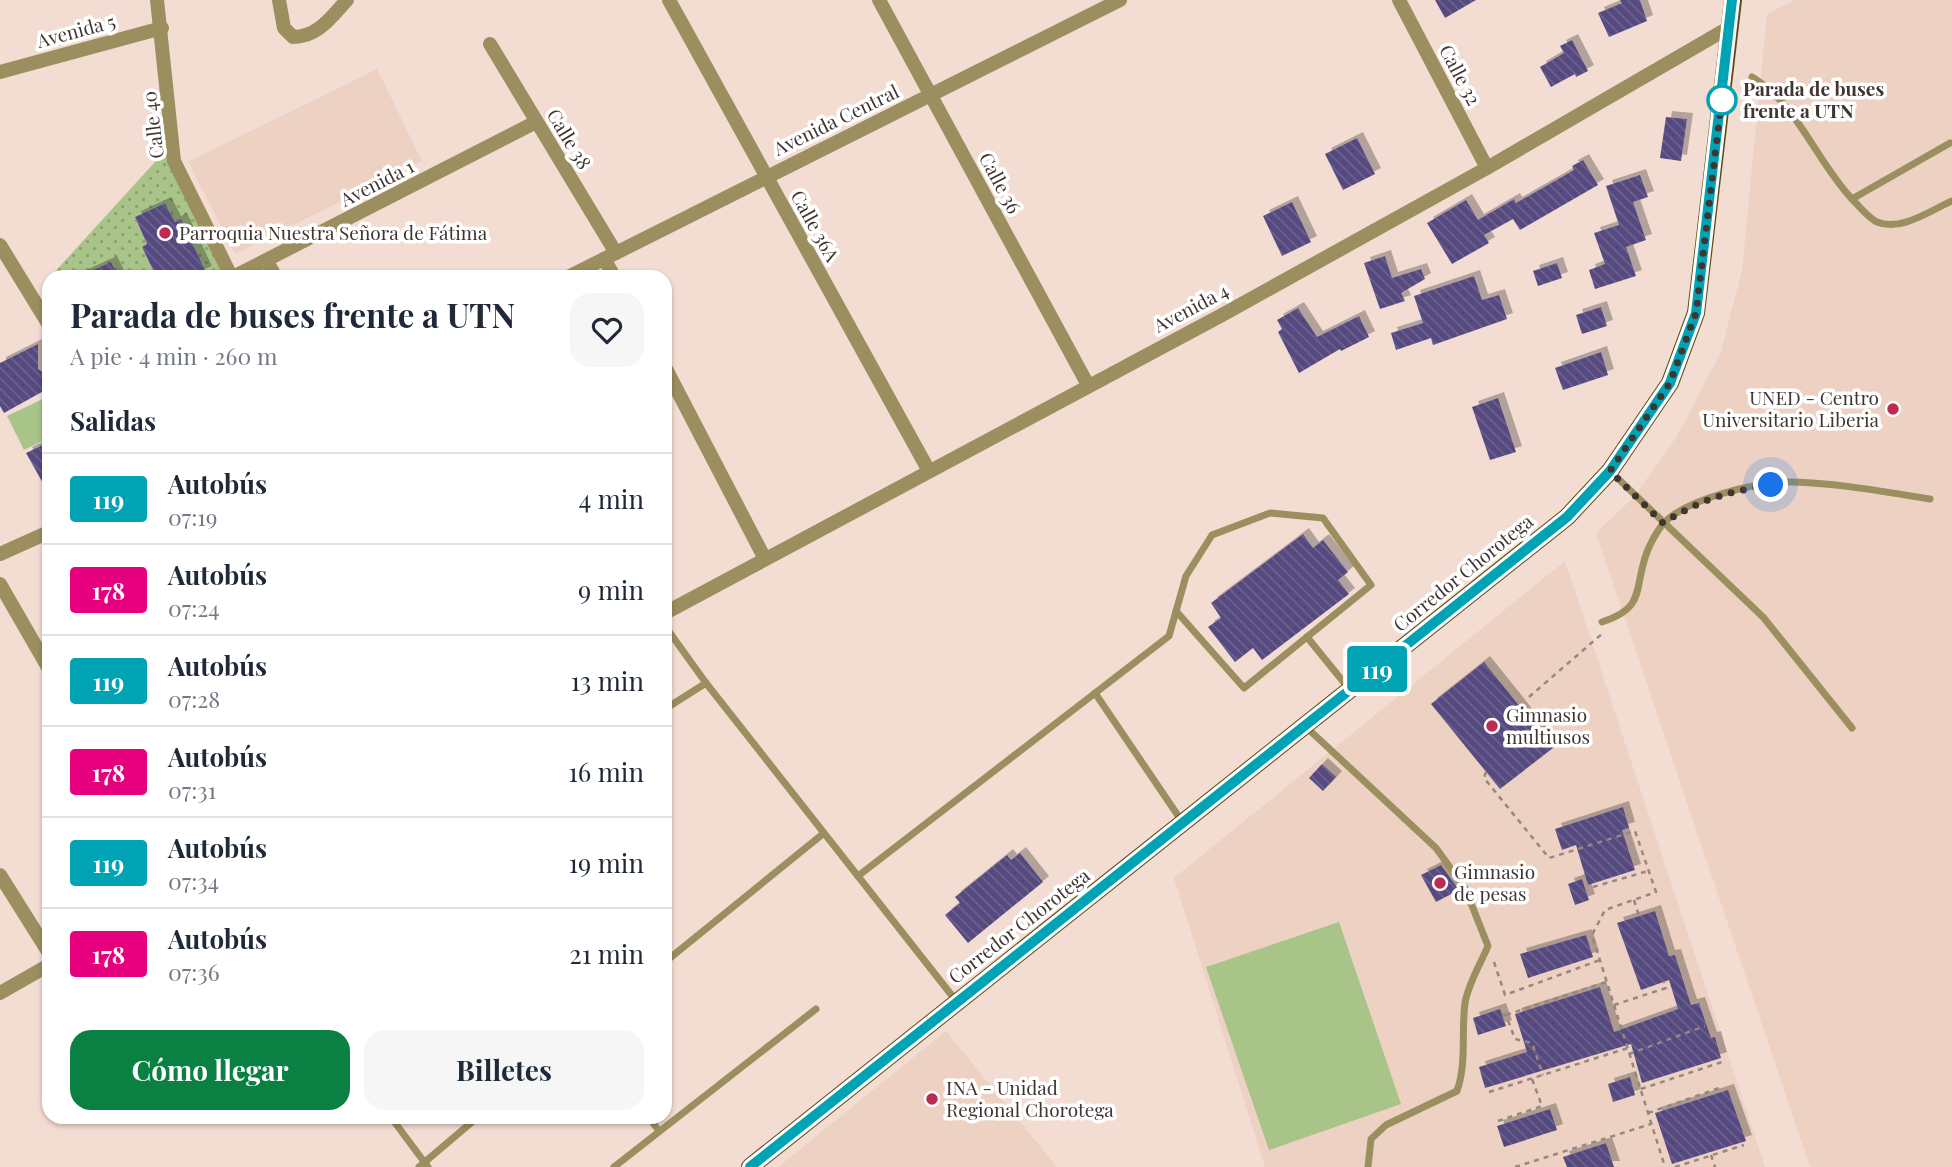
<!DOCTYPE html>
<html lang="es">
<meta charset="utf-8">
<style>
body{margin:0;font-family:"Playfair Display",serif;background:#f6f6f7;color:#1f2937;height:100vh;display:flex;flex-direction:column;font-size:26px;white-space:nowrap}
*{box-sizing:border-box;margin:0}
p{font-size:23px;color:#747a83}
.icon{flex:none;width:38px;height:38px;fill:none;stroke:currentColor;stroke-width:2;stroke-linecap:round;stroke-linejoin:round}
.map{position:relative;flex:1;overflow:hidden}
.panel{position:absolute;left:42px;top:270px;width:630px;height:854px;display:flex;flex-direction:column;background:#fff;border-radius:21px;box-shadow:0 2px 5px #0004}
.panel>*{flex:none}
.badge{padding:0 14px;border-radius:5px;font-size:24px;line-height:46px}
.you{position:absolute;width:35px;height:35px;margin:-18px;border:5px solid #fff;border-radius:50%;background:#1a73e8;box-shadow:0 0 0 10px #1a73e833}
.map>.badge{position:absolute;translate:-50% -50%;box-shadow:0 0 0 4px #fff}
h2{padding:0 28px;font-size:26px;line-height:63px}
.round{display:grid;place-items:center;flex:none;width:74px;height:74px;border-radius:21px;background:#f6f6f7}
.overview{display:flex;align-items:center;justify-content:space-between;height:119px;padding:0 28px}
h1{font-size:33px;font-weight:700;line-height:52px}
.cta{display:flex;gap:14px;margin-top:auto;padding:14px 28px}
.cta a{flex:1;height:80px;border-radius:21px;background:#0b8043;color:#fff;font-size:28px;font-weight:700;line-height:80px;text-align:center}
.cta a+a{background:#f6f6f7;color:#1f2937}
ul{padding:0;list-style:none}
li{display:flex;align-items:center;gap:21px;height:91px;padding:0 28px;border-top:2px solid #e0e1e3}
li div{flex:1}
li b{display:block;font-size:26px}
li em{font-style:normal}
li .badge{min-width:77px;font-weight:700;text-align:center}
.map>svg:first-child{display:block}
.built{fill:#edd1c3}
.grass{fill:#a8c489}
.park{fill:url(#park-dots)}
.building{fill:url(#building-back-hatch);filter:url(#shadow)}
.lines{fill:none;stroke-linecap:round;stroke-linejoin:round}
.path{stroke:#968780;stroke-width:2.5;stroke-dasharray:5 5;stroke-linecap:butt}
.lane{stroke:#9b8f5f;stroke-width:7}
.street{stroke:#9b8f5f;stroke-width:14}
.primary{stroke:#594b12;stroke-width:18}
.line-casing{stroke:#fff;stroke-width:16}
.line{stroke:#00a3b4;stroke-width:10}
.walk{stroke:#3f3632;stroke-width:7;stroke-dasharray:0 12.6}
.stop-dot{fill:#fff;stroke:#00a3b4;stroke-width:3.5}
.poi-dot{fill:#bc2c52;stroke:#fff;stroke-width:2.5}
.labels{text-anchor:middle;stroke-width:7;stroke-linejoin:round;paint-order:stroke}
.street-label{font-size:19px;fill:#3f3632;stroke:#fff}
.stop-label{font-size:19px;font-weight:bold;fill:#3f3632;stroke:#fff;text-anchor:start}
.poi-label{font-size:19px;fill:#3f3632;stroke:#fff;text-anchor:start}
</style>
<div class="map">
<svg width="1952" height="1167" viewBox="0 0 1952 1167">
<defs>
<pattern id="park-dots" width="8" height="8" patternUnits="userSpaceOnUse" patternTransform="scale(1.75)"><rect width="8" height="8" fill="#a8c489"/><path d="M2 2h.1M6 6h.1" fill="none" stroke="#8aa071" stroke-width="1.8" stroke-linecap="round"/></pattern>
<pattern id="building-back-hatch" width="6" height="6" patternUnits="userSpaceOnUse" patternTransform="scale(1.75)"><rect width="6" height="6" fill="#554a80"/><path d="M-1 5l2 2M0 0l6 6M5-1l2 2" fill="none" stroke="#6b628d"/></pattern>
<filter id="shadow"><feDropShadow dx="6" dy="-6" stdDeviation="0" flood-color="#0004"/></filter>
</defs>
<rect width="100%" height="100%" fill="#f3ddd3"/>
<g class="built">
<path d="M 1795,0 L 1952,0 L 1952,1167 L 1810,1167 L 1596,533 L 1634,497 L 1677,436 L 1721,352 L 1742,270 L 1767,14 Z"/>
<path d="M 377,69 L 422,161 L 235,254 L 188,162 Z"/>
<path d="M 1565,561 L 1765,1167 L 1265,1167 L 1174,878 Z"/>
<path d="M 946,1031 L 1057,1167 L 778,1167 Z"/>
</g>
<g class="grass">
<path d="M 49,396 L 49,438 L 24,450 L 7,416 Z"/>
<path d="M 1339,922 L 1401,1104 L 1269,1150 L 1206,967 Z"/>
</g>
<path class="park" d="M 165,151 L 224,275 L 196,276 L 206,272 L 181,219 L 175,222 L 165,203 L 135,217 L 147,244 L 142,247 L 156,276 L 51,276 Z"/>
<g class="building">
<path d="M 1435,0 L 1476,0 L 1445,18 Z"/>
<path d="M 1620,0 L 1640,0 L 1647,21 L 1609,37 L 1598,13 L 1622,3 Z"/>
<path d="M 1572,40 L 1588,71 L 1576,77 L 1575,74 L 1551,87 L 1540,67 L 1564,53 L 1560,46 Z"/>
<path d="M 1666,117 L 1687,119 L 1681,161 L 1660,158 Z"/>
<path d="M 1357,138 L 1375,174 L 1343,190 L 1325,154 Z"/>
<path d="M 1583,160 L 1598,185 L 1520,230 L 1513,219 L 1484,235 L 1489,243 L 1452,264 L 1427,223 L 1466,200 L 1478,220 L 1514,199 L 1516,203 L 1574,170 L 1572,166 Z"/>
<path d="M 1640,175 L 1648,197 L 1633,202 L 1646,240 L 1626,247 L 1636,276 L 1595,289 L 1589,270 L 1605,264 L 1594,233 L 1619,225 L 1606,186 Z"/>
<path d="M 1292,202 L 1311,242 L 1282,256 L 1263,216 Z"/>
<path d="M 165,203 L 175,222 L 181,219 L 206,272 L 196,276 L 156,276 L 142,247 L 147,244 L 135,217 Z"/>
<path d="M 1385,256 L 1392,278 L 1421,269 L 1425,279 L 1401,293 L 1405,301 L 1380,309 L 1364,263 Z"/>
<path d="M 111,262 L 118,276 L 80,276 Z"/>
<path d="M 1557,263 L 1562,278 L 1538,286 L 1533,271 Z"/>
<path d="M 1474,276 L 1482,300 L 1499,295 L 1507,319 L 1433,345 L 1431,338 L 1396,350 L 1391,333 L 1423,323 L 1414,296 Z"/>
<path d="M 1601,307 L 1607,326 L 1582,334 L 1576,315 Z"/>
<path d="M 1298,308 L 1317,337 L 1359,316 L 1369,337 L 1341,351 L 1340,349 L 1299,373 L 1278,332 L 1282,329 L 1277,320 Z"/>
<path d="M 38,344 L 38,369 L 49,376 L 49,388 L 4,413 L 0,406 L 0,363 Z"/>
<path d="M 1601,352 L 1608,375 L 1563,390 L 1555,368 Z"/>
<path d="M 1498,398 L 1516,452 L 1490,460 L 1472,407 Z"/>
<path d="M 49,442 L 49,494 L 26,453 Z"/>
<path d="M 1303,534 L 1313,548 L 1323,540 L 1348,572 L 1338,580 L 1349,594 L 1262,660 L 1253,648 L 1235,662 L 1208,627 L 1221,618 L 1211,603 Z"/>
<path d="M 1484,662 L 1553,748 L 1500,789 L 1431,704 Z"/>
<path d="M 1322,764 L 1336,777 L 1323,791 L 1309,778 Z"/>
<path d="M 1623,807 L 1629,828 L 1622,830 L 1635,870 L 1588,885 L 1576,845 L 1562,850 L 1555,829 Z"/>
<path d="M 1020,853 L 1043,882 L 968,943 L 945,915 L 960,903 L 955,897 L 1007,855 L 1011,860 Z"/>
<path d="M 1441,865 L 1459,890 L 1436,902 L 1421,875 Z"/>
<path d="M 1582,879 L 1589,900 L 1575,905 L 1568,884 Z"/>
<path d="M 1655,911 L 1669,956 L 1675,955 L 1691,1005 L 1699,1003 L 1711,1038 L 1715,1037 L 1721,1058 L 1642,1083 L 1631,1044 L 1485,1088 L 1479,1067 L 1527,1052 L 1515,1014 L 1600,987 L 1614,1032 L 1678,1009 L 1669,980 L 1641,990 L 1617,923 Z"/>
<path d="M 1586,935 L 1593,957 L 1528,978 L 1520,954 Z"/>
<path d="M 1500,1009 L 1506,1026 L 1478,1035 L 1473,1018 Z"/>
<path d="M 1630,1077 L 1635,1095 L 1613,1102 L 1608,1084 Z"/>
<path d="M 1728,1090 L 1746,1141 L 1672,1164 L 1655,1113 Z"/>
<path d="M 1550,1109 L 1557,1130 L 1504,1147 L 1497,1126 Z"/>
<path d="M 1606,1143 L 1614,1167 L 1567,1167 L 1563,1157 Z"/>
</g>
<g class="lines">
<g class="path">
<path d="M 1529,697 L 1603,633"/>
<path d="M 1486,772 L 1484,778 L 1549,858 L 1635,831 L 1656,892 L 1605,910 L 1592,935 L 1665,1167"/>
<path d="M 1593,887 L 1648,871"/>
<path d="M 1634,900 L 1639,916"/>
<path d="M 1494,962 L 1505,995 L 1600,960"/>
<path d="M 1614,1005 L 1666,988 L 1664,982"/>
<path d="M 1502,1015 L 1506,1015 L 1515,1039 L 1532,1043 L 1543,1075"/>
<path d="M 1506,1015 L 1606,982"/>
<path d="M 1629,1054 L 1705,1026"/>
<path d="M 1641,1089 L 1722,1062"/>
<path d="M 1489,1092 L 1628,1048"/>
<path d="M 1648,1113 L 1722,1087"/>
<path d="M 1498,1121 L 1542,1106 L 1532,1079"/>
<path d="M 1711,1155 L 1715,1167"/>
<path d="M 1515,1167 L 1651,1124"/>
<path d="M 1675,1167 L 1744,1145"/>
</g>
<g class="lane">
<path d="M 1752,77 C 1797,103 1816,161 1852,199 L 1950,143"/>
<path d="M 1852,199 C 1859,206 1868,218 1877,222 C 1901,232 1931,210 1952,201"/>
<path d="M 1611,472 L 1763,617 L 1852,728"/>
<path d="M 1602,622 C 1647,607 1633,589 1647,552 C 1650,544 1657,531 1663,524 C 1685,499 1759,481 1792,482 C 1838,483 1885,492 1930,499"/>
<path d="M 665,626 L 706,683"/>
<path d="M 1307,637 L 1350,690"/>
<path d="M 1095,693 L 1183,823"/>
<path d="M 665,709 L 706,683 L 957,1002"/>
<path d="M 1306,727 L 1436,848 L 1465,888 L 1488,946 C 1481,963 1468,984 1465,1003 C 1461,1033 1467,1062 1457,1091 L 1386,1125 L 1371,1139 L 1368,1167"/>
<path d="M 858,876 L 1169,636 L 1186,576 L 1212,535 L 1270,513 L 1323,518 L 1371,585 L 1244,688 L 1176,611"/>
<path d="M 665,962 L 824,833"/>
<path d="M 390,1116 L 428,1167"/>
<path d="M 648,1116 L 659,1131"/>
<path d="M 419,1167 L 479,1116"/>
<path d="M 614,1167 L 816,1009"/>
</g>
<g class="street">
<path d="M 157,0 L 174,161 L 231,276"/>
<path d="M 279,0 L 284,28 L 293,37 C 318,37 331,17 347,0"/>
<path d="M 669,0 L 929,471"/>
<path d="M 879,0 L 1088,385"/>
<path d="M 1399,0 L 1487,168"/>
<path d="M 490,44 L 616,253"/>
<path d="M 0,72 L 162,28"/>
<path d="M 0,245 L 49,325"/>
<path d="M 604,259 L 614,276"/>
<path d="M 267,261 L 275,276"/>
<path d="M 235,276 L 536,122"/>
<path d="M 570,276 L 1120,0"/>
<path d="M 665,367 L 765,559"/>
<path d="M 0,554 L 49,532"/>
<path d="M 0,584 L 49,669"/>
<path d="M 665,613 L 1222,315 L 1487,168 L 1730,27"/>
<path d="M 0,875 L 49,953"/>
<path d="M 0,993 L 49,965"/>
</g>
<path class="primary" d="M 750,1167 L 1567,517 L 1610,471 L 1670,383 L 1696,313 L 1733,0"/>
</g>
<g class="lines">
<defs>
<path id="line" d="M 750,1167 L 1567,517 L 1610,471 L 1670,383 L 1696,313 L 1732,0"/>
</defs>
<use href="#line" class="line-casing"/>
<use href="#line" class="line"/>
<path class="walk" d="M 1722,100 L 1723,89 L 1696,313 L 1670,383 L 1610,471 L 1663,523 C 1702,499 1726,492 1771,485"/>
</g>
<circle class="stop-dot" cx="1722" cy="100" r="14"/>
<g class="poi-dot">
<circle cx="165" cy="233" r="7"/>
<circle cx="1893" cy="409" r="7"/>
<circle cx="1492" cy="726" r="7"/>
<circle cx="1440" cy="883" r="7"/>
<circle cx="932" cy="1099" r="7"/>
</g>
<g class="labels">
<g class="street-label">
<text transform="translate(76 31) rotate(-15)" y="7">Avenida 5</text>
<text transform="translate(1460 75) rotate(62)" y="7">Calle 32</text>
<text transform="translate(836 120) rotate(-26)" y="7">Avenida Central</text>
<text transform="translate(153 125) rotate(-97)" y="7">Calle 40</text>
<text transform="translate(569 139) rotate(59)" y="7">Calle 38</text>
<text transform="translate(377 183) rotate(-27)" y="7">Avenida 1</text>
<text transform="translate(1000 183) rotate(62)" y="7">Calle 36</text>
<text transform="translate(815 226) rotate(61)" y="7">Calle 36A</text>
<text transform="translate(1191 308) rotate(-28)" y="7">Avenida 4</text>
<text transform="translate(1463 573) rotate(-39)" y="7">Corredor Chorotega</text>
<text transform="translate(1019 926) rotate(-38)" y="7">Corredor Chorotega</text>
</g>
<g class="stop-label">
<text x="1743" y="96">Parada de buses<tspan x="1743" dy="22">frente a UTN</tspan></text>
</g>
<g class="poi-label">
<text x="179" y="240">Parroquia Nuestra Señora de Fátima</text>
<text x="1879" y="405" text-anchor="end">UNED - Centro<tspan x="1879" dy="22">Universitario Liberia</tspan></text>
<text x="1506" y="722">Gimnasio<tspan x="1506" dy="22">multiusos</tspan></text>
<text x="1454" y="879">Gimnasio<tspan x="1454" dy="22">de pesas</tspan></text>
<text x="946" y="1095">INA - Unidad<tspan x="946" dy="22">Regional Chorotega</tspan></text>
</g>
</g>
</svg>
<div class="you" style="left:1771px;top:485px"></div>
<b class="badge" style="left:1377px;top:669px;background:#00a3b4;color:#fff">119</b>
<section class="panel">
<div class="overview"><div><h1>Parada de buses frente a UTN</h1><p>A pie · 4 min · 260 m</p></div><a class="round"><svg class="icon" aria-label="heart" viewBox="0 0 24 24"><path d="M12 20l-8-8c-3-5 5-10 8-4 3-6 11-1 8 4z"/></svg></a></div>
<h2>Salidas</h2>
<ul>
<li><span class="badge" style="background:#00a3b4;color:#fff">119</span><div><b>Autobús</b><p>07:19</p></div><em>4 min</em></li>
<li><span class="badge" style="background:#e6007e;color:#fff">178</span><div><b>Autobús</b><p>07:24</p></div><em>9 min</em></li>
<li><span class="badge" style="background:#00a3b4;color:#fff">119</span><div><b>Autobús</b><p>07:28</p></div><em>13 min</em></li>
<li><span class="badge" style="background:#e6007e;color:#fff">178</span><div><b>Autobús</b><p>07:31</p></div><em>16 min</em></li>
<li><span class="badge" style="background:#00a3b4;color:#fff">119</span><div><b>Autobús</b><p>07:34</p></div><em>19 min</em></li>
<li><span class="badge" style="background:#e6007e;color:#fff">178</span><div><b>Autobús</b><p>07:36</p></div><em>21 min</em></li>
</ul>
<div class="cta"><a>Cómo llegar</a><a>Billetes</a></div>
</section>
</div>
